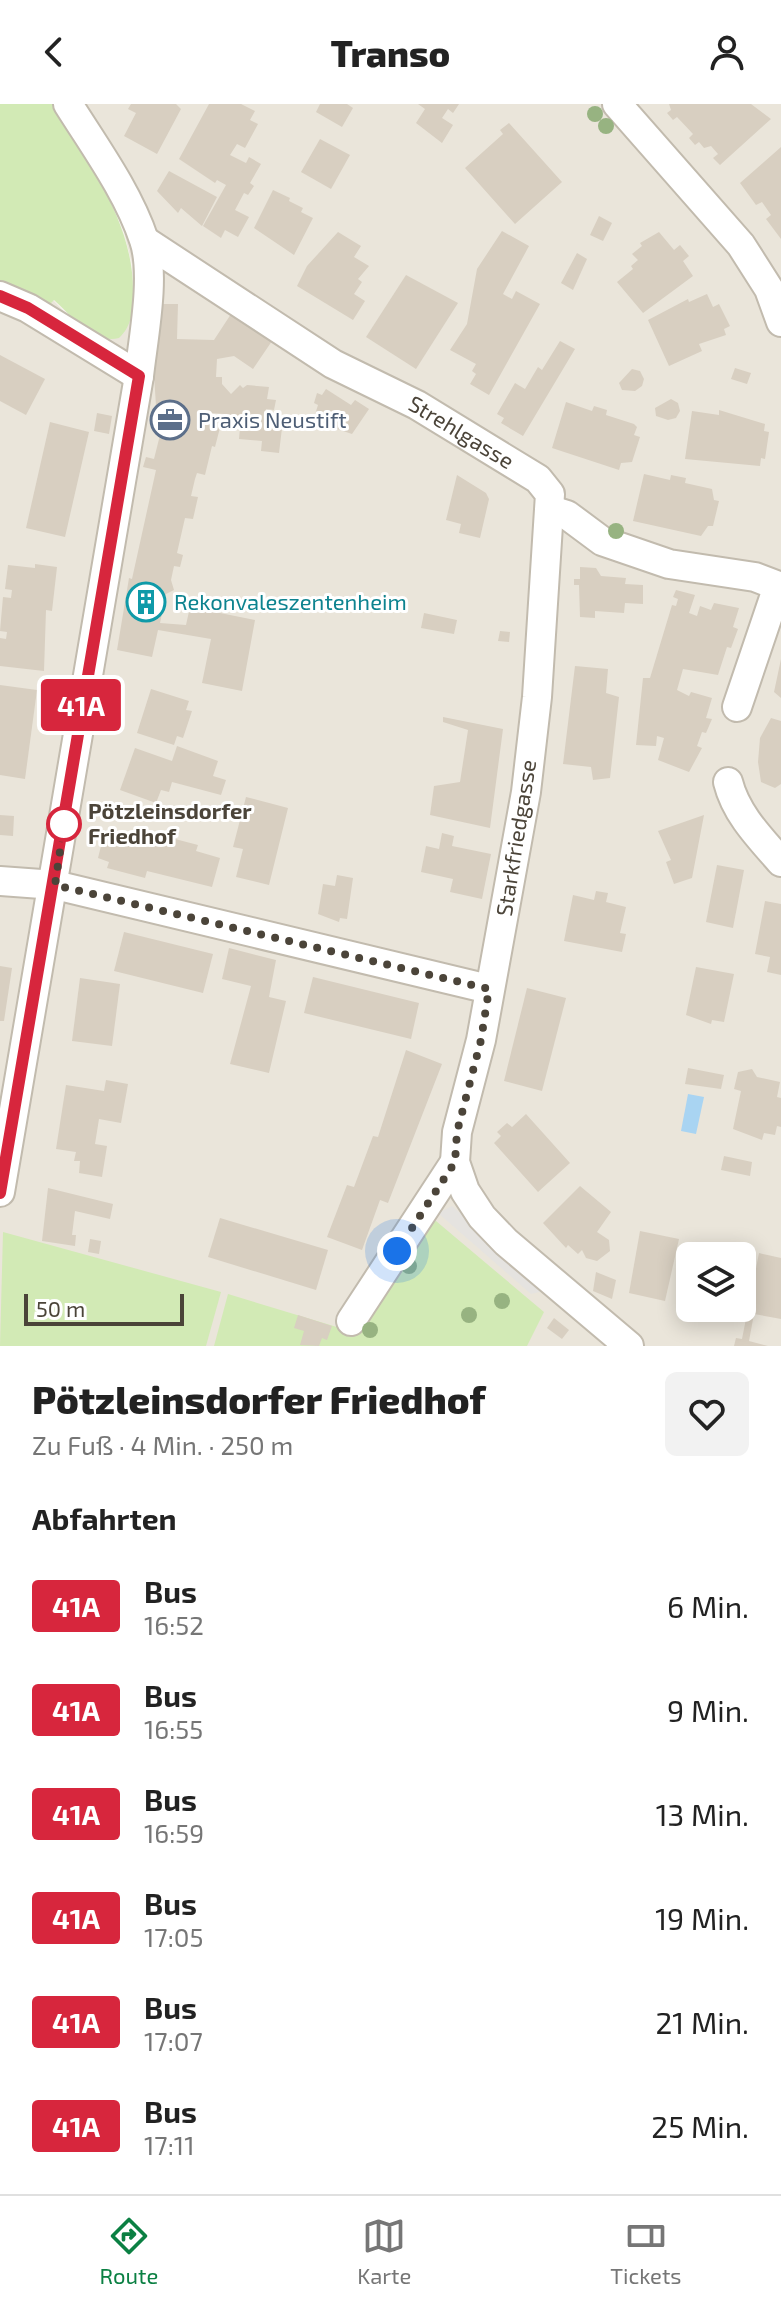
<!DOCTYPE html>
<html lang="de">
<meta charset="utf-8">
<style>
body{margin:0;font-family:"Exo 2",sans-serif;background:#f2f2f2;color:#222;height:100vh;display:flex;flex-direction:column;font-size:30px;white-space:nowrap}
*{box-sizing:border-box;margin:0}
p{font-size:26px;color:#767676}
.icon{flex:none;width:44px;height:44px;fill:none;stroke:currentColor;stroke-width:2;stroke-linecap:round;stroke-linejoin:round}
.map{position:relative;height:1242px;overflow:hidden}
.panel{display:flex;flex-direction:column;background:#fff;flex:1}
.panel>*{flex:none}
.badge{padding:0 16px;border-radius:6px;font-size:28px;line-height:52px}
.tools{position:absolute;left:676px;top:1138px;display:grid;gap:16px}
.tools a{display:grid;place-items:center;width:80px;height:80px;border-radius:12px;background:#fff;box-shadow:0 4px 20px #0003;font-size:40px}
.scale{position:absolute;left:24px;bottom:20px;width:160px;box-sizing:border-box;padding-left:8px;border:4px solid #4b4439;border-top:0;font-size:22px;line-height:28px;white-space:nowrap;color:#4b4439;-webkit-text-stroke:6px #fff;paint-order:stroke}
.you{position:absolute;width:40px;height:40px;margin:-20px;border:6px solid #fff;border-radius:50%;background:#1a73e8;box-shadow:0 0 0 12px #1a73e833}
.map>.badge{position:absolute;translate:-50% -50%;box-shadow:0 0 0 4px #fff}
h2{padding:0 32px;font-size:30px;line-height:72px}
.round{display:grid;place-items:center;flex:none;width:84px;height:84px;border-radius:12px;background:#f2f2f2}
.headline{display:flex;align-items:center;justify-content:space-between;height:136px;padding:0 32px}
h1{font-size:38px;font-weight:800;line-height:60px}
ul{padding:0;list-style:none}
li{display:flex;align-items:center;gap:24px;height:104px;padding:0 32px}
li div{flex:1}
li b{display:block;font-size:30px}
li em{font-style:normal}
li .badge{min-width:88px;font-weight:700;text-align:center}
header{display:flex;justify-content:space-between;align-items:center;height:104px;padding:0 32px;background:#fff;font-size:36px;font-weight:800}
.dock{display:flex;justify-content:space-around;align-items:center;height:112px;border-top:2px solid #e0e0e0;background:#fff;font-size:22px;color:#767676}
.dock a{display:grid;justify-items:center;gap:4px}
.dock .selected{color:#0b8043}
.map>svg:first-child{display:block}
.residential{fill:#eae5da;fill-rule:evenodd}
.green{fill:#d2eab5}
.parking{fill:#e5e3e0}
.water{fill:#a9d4f2}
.building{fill:#d8cfc1}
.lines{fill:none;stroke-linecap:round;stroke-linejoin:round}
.minor-casing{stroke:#c2bbae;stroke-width:32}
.minor{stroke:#fff;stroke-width:28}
.tree{fill:#97b381}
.line-casing{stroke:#fff;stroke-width:18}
.line{stroke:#d7263d;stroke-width:12}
.walk{stroke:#4b4439;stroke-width:8;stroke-dasharray:0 14.4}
.stop-dot{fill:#fff;stroke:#d7263d;stroke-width:4}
.labels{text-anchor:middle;stroke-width:6;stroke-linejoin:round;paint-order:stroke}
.service-label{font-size:22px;fill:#4e5e75;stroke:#fff;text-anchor:start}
.street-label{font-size:22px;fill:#4b4439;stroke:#fff}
.culture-label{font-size:22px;fill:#0d838f;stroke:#fff;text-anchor:start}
.stop-label{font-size:22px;font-weight:bold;fill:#4b4439;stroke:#fff;text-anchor:start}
</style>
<header><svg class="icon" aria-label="back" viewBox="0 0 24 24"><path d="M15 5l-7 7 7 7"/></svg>Transo<svg class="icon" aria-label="person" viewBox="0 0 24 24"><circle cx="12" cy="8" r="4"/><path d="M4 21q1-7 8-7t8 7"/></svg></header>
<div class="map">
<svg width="781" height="1242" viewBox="0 0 781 1242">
<rect width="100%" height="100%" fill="#f6f3ec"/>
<path class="residential" d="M 52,0 L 781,0 L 781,1242 L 0,1242 L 0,179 L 55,203 L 50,199 L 53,196 L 74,218 L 133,213 L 132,160 L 122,120 ZM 690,1152 L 742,1152 L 742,1204 L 690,1204 Z"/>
<g class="green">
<path d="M 0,0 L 52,0 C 88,60 134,117 133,189 C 133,207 132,222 119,234 C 93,241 71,211 54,196 L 51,199 L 57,206 L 0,179 Z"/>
<path d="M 436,1117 L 544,1208 L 527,1242 L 214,1242 L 228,1190 L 360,1230 L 429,1119 Z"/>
<path d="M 3,1128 L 221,1188 L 206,1242 L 0,1242 Z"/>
</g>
<path class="parking" d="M 452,1102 L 548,1186 L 531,1190 L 438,1109 Z"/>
<path class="water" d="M 688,990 L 704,993 L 696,1030 L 681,1027 Z"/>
<g class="building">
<path d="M 131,0 L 176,0 L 181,5 L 157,50 L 124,32 L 136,9 L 128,5 Z"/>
<path d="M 209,0 L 241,0 L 255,7 L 250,16 L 258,20 L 245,44 L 237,40 L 230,51 L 246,59 L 249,53 L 261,60 L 250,79 L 254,82 L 248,91 L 244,89 L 235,106 L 249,113 L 238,133 L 225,126 L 221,134 L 203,122 L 226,81 L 217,76 L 215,79 L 179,55 Z"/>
<path d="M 320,0 L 347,0 L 353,4 L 342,23 L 316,8 Z"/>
<path d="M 418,0 L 459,0 L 453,9 L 448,5 L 442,14 L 453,21 L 442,39 L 416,19 L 425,5 Z"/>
<path d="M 669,0 L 751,0 L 771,15 L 720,61 L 713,54 L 718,50 L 711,42 L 704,44 L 699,38 L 695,41 L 689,34 L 693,30 L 677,13 L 673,16 L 667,9 L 671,6 Z"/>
<path d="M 509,19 L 562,78 L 515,120 L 465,64 L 503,30 L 500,26 Z"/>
<path d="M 320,35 L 350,51 L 331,85 L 301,68 Z"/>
<path d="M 781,43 L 781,135 L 766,115 L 771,111 L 762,98 L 756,101 L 740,79 Z"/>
<path d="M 169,67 L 217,93 L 202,122 L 181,104 L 178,109 L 157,87 Z"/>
<path d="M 273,86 L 290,94 L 289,97 L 303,104 L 301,108 L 313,114 L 294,151 L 254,124 Z"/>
<path d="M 599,112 L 612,119 L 603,137 L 590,131 Z"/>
<path d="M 502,127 L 529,142 L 503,190 L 512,195 L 516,187 L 540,200 L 489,291 L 470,280 L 476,270 L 472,267 L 476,260 L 450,246 L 467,220 L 477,165 Z"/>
<path d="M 338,128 L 361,142 L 354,153 L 369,162 L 358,175 L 362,178 L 354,190 L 365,197 L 353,216 L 297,182 L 307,162 Z"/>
<path d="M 659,128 L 674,146 L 680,141 L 689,152 L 683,157 L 693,172 L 643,209 L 617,178 L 633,165 L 631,162 L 638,156 L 632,150 L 642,142 L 640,139 Z"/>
<path d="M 577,149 L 587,155 L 573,186 L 561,179 Z"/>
<path d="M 406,171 L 458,199 L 416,265 L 366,233 Z"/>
<path d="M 707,190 L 713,203 L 719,200 L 730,222 L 724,225 L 726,231 L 699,240 L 702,247 L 669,262 L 648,216 L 688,195 L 689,198 Z"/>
<path d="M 157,200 L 178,200 L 177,235 L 214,236 L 231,210 L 272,237 L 253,265 L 234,252 L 217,255 L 216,273 L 222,273 L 222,280 L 231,290 L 240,281 L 243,284 L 247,281 L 269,283 L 267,295 L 276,296 L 274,306 L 266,305 L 264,322 L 282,324 L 279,349 L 261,347 L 262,337 L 239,335 L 240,324 L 222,322 L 224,310 L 211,309 L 210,314 L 222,316 L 215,343 L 212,342 L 205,371 L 197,369 L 195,375 L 191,392 L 198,393 L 193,415 L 185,414 L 177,449 L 183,451 L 180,463 L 174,462 L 171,476 L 174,486 L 166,490 L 160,519 L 186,521 L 190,503 L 255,516 L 242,587 L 202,579 L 211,535 L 158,526 L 152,553 L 117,546 L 129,474 L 132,475 L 156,366 L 143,363 L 146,353 L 154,355 L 167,303 L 156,302 L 153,254 L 156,254 Z"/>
<path d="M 560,237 L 575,245 L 523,332 L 501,319 L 504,314 L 497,310 L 515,279 L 525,285 L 538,263 L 542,266 Z"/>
<path d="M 0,251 L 45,275 L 26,311 L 0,297 Z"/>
<path d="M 735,264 L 751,269 L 747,280 L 731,275 Z"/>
<path d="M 632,265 L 640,267 L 644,275 L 642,282 L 635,287 L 622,286 L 619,279 Z"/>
<path d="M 326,285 L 351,301 L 355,296 L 369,305 L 352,330 L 313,317 L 318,301 L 314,299 L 317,289 L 322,291 Z"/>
<path d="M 671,295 L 678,299 L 680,307 L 676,314 L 668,316 L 656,312 L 655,304 Z"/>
<path d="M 566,298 L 592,307 L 594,302 L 607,306 L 606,311 L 634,320 L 637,323 L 634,331 L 640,333 L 632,358 L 621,359 L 619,366 L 552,344 Z"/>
<path d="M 719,306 L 765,320 L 764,327 L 769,328 L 765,355 L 761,354 L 760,362 L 685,355 L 692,307 L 719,311 Z"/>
<path d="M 97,309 L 112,312 L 109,330 L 94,327 Z"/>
<path d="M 50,318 L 89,328 L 65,433 L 26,424 Z"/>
<path d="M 644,370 L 670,376 L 671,371 L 686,374 L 685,379 L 712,385 L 714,396 L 719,397 L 713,422 L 708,422 L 701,432 L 633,417 Z"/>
<path d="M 457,371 L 486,389 L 489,395 L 480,434 L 459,429 L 461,420 L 446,416 Z"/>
<path d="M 35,460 L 57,463 L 52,507 L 46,506 L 44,567 L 0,562 L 0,534 L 6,535 L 7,528 L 0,527 L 3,493 L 11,494 L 12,486 L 5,485 L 8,461 L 35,464 Z"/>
<path d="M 580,463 L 596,464 L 601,472 L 626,474 L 625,480 L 643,481 L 643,500 L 625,499 L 624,509 L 595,507 L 595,514 L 580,513 L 579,481 L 574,481 L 574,475 L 580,475 Z"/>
<path d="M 676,486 L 695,491 L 689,509 L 697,512 L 700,502 L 711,506 L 714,499 L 739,504 L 733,523 L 738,525 L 731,544 L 727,543 L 718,571 L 683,565 L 677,586 L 689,592 L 691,588 L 712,594 L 706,614 L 712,615 L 706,629 L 702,628 L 697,642 L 702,644 L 689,668 L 658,656 L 664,634 L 657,632 L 656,642 L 636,641 L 643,574 L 650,574 L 672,501 L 676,502 L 678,495 L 673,493 Z"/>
<path d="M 424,509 L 457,516 L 454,530 L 421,524 Z"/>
<path d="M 500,527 L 510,528 L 509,538 L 498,537 Z"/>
<path d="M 781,555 L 781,594 L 774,588 Z"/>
<path d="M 575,562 L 608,565 L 606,589 L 619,593 L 610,674 L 593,676 L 591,663 L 563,660 Z"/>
<path d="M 0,581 L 37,586 L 25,675 L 0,671 Z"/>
<path d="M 151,585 L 189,597 L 186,606 L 192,607 L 183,634 L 177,632 L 174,641 L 137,629 Z"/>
<path d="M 443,613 L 503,625 L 490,724 L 430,711 L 434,682 L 460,678 L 468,626 L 443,618 Z"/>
<path d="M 771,614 L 781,617 L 781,680 L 775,684 L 761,678 L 758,658 L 760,634 Z"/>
<path d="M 177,642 L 218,657 L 213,672 L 226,676 L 221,691 L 172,678 L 169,688 L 161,686 L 156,699 L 120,686 L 135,644 L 172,657 Z"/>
<path d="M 246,693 L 288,704 L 269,781 L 236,773 L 243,745 L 233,743 Z"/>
<path d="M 0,711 L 14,712 L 13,732 L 0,731 Z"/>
<path d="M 704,711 L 692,774 L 674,780 L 666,758 L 671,756 L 658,727 Z"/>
<path d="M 105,726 L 154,739 L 156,730 L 198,741 L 196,747 L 220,754 L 212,783 L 147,767 L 145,774 L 107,764 L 109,758 L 98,754 Z"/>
<path d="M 442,729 L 454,732 L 452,742 L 491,750 L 482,795 L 450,788 L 453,775 L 421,768 L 426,742 L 439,745 Z"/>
<path d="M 717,761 L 744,766 L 733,824 L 706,818 Z"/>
<path d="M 337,771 L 353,774 L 347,815 L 340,814 L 339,818 L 318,810 L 323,780 L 335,782 Z"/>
<path d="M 596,787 L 608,789 L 606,798 L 626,803 L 620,829 L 626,830 L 622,848 L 564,837 L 573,791 L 594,796 Z"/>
<path d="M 765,797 L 781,800 L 781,871 L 767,868 L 770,853 L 755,850 Z"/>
<path d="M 124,828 L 213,850 L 203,889 L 114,867 Z"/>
<path d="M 229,844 L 276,856 L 269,893 L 286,897 L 269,969 L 230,960 L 251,882 L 222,875 Z"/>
<path d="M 0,862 L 12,864 L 4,917 L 0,917 Z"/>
<path d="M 696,863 L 734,870 L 724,918 L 712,916 L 711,920 L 686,911 Z"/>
<path d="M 313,873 L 419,899 L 411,935 L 304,909 Z"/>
<path d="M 80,874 L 120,880 L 112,942 L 72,937 Z"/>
<path d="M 527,884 L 566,894 L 542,987 L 504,977 Z"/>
<path d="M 406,946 L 442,960 L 388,1099 L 380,1096 L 362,1146 L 327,1133 L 347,1081 L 354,1083 L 373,1032 L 378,1033 Z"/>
<path d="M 688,964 L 724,971 L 721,985 L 685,980 Z"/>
<path d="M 752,965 L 757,973 L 780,978 L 777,993 L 781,994 L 781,1023 L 777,1022 L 775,1031 L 764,1029 L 762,1036 L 733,1025 L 741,987 L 734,985 L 738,968 Z"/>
<path d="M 106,976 L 128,980 L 121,1019 L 99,1015 L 95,1040 L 107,1042 L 102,1073 L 79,1069 L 80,1057 L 74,1057 L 76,1048 L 56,1045 L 66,981 L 104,987 Z"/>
<path d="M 526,1010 L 570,1059 L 538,1088 L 494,1039 L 501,1032 L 497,1028 L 507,1019 L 512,1023 Z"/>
<path d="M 724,1052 L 752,1058 L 750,1072 L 721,1066 Z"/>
<path d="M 580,1082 L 611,1108 L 597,1128 L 609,1136 L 610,1147 L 597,1157 L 586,1154 L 582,1146 L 578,1150 L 568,1141 L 566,1144 L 543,1119 Z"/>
<path d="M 48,1084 L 113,1100 L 110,1115 L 75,1107 L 72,1131 L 76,1131 L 75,1142 L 42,1137 Z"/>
<path d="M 220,1114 L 328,1146 L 316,1186 L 208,1153 Z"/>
<path d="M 640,1127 L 679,1135 L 665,1197 L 629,1189 Z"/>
<path d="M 90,1135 L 101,1137 L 99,1150 L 88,1148 Z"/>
<path d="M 759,1149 L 781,1154 L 781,1215 L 754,1210 L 749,1237 L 768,1242 L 734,1242 L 736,1234 L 742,1235 Z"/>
<path d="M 596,1168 L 616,1176 L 612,1195 L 593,1187 Z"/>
<path d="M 691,1204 L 729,1204 L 727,1213 Z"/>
<path d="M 298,1211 L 332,1222 L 327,1236 L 322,1234 L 319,1242 L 300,1241 L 304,1227 L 294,1224 Z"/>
<path d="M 554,1214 L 569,1226 L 562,1235 L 547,1224 Z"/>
</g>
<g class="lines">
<defs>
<g id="minor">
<path d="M 617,0 L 741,141 L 769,185 L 781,218"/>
<path id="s1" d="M 145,137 L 333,260 L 417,301 L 538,375 L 550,390 L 537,593 L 526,688 L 481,936 L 457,1028 L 455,1058 L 465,1087 L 482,1113 L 506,1138 L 629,1242"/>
<path d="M 0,192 L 28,204 L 139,272"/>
<path d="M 551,406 L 567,411 L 602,437 L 669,460 L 755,473 L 781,483"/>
<path d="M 737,603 L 778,482"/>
<path d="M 728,678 C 736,710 760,734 781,758"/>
<path d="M 0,777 L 55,781 L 489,885"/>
<path d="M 0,1088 L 139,272 C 143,235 156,171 144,136 C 128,88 95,43 68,0"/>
<path d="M 351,1217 L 455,1058"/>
</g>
</defs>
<use href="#minor" class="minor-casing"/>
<use href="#minor" class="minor"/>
</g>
<g class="tree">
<circle cx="595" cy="10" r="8"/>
<circle cx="606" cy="22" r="8"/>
<circle cx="616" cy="427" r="8"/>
<circle cx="409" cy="1162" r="8"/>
<circle cx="502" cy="1197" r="8"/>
<circle cx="469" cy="1211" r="8"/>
<circle cx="370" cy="1226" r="8"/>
</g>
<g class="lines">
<defs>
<path id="line" d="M 0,192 L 28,204 L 139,272 L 0,1089"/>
</defs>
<use href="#line" class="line-casing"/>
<use href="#line" class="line"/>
<path class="walk" d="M 64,720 L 55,781 L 489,885 L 481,936 L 457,1028 L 455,1058 L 397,1147"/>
</g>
<defs>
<symbol id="office-ring" viewBox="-11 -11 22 22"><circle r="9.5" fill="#fff" stroke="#5c6f8a" stroke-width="1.5"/><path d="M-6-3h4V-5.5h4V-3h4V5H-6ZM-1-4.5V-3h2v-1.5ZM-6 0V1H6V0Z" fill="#5c6f8a"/></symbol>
<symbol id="building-ring" viewBox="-11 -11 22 22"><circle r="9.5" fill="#fff" stroke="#0f9aa8" stroke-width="1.5"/><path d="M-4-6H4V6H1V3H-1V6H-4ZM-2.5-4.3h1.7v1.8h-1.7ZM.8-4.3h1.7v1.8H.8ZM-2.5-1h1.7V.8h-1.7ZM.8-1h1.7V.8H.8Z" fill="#0f9aa8"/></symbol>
</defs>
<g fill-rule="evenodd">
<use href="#office-ring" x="148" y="294" width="44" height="44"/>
<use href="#building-ring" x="124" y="476" width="44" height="44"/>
</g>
<circle class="stop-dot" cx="64" cy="720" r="16"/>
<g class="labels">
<g class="service-label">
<text x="198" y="324">Praxis Neustift</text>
</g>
<g class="street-label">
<text dy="8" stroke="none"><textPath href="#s1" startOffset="370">Strehlgasse</textPath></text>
<text transform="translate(516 734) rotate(-81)" y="8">Starkfriedgasse</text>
</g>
<g class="culture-label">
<text x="174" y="506">Rekonvaleszentenheim</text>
</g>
<g class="stop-label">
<text x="88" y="715">Pötzleinsdorfer<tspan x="88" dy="25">Friedhof</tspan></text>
</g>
</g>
</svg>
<div class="tools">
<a><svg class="icon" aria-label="layers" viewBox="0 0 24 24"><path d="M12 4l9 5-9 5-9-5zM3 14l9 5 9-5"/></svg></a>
</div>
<div class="scale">50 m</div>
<div class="you" style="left:397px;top:1147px"></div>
<b class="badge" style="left:81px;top:601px;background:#d7263d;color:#fff">41A</b>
</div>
<section class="panel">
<div class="headline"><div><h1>Pötzleinsdorfer Friedhof</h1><p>Zu Fuß · 4 Min. · 250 m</p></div><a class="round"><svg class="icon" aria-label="heart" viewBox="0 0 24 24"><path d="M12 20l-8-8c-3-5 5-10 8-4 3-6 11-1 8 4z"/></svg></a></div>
<h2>Abfahrten</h2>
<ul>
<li><span class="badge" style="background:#d7263d;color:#fff">41A</span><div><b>Bus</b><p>16:52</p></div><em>6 Min.</em></li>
<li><span class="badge" style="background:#d7263d;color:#fff">41A</span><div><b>Bus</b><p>16:55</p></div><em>9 Min.</em></li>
<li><span class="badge" style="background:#d7263d;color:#fff">41A</span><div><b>Bus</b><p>16:59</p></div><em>13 Min.</em></li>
<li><span class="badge" style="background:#d7263d;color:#fff">41A</span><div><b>Bus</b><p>17:05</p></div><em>19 Min.</em></li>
<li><span class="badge" style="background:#d7263d;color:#fff">41A</span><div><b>Bus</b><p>17:07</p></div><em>21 Min.</em></li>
<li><span class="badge" style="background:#d7263d;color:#fff">41A</span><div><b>Bus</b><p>17:11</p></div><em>25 Min.</em></li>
</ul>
</section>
<nav class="dock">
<a class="selected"><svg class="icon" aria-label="directions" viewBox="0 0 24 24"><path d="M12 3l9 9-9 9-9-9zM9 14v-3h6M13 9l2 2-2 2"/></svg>Route</a>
<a><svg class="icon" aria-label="map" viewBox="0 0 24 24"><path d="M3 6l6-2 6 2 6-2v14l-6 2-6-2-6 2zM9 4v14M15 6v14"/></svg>Karte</a>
<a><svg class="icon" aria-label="tickets" viewBox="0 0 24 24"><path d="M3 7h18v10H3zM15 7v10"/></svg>Tickets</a>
</nav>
